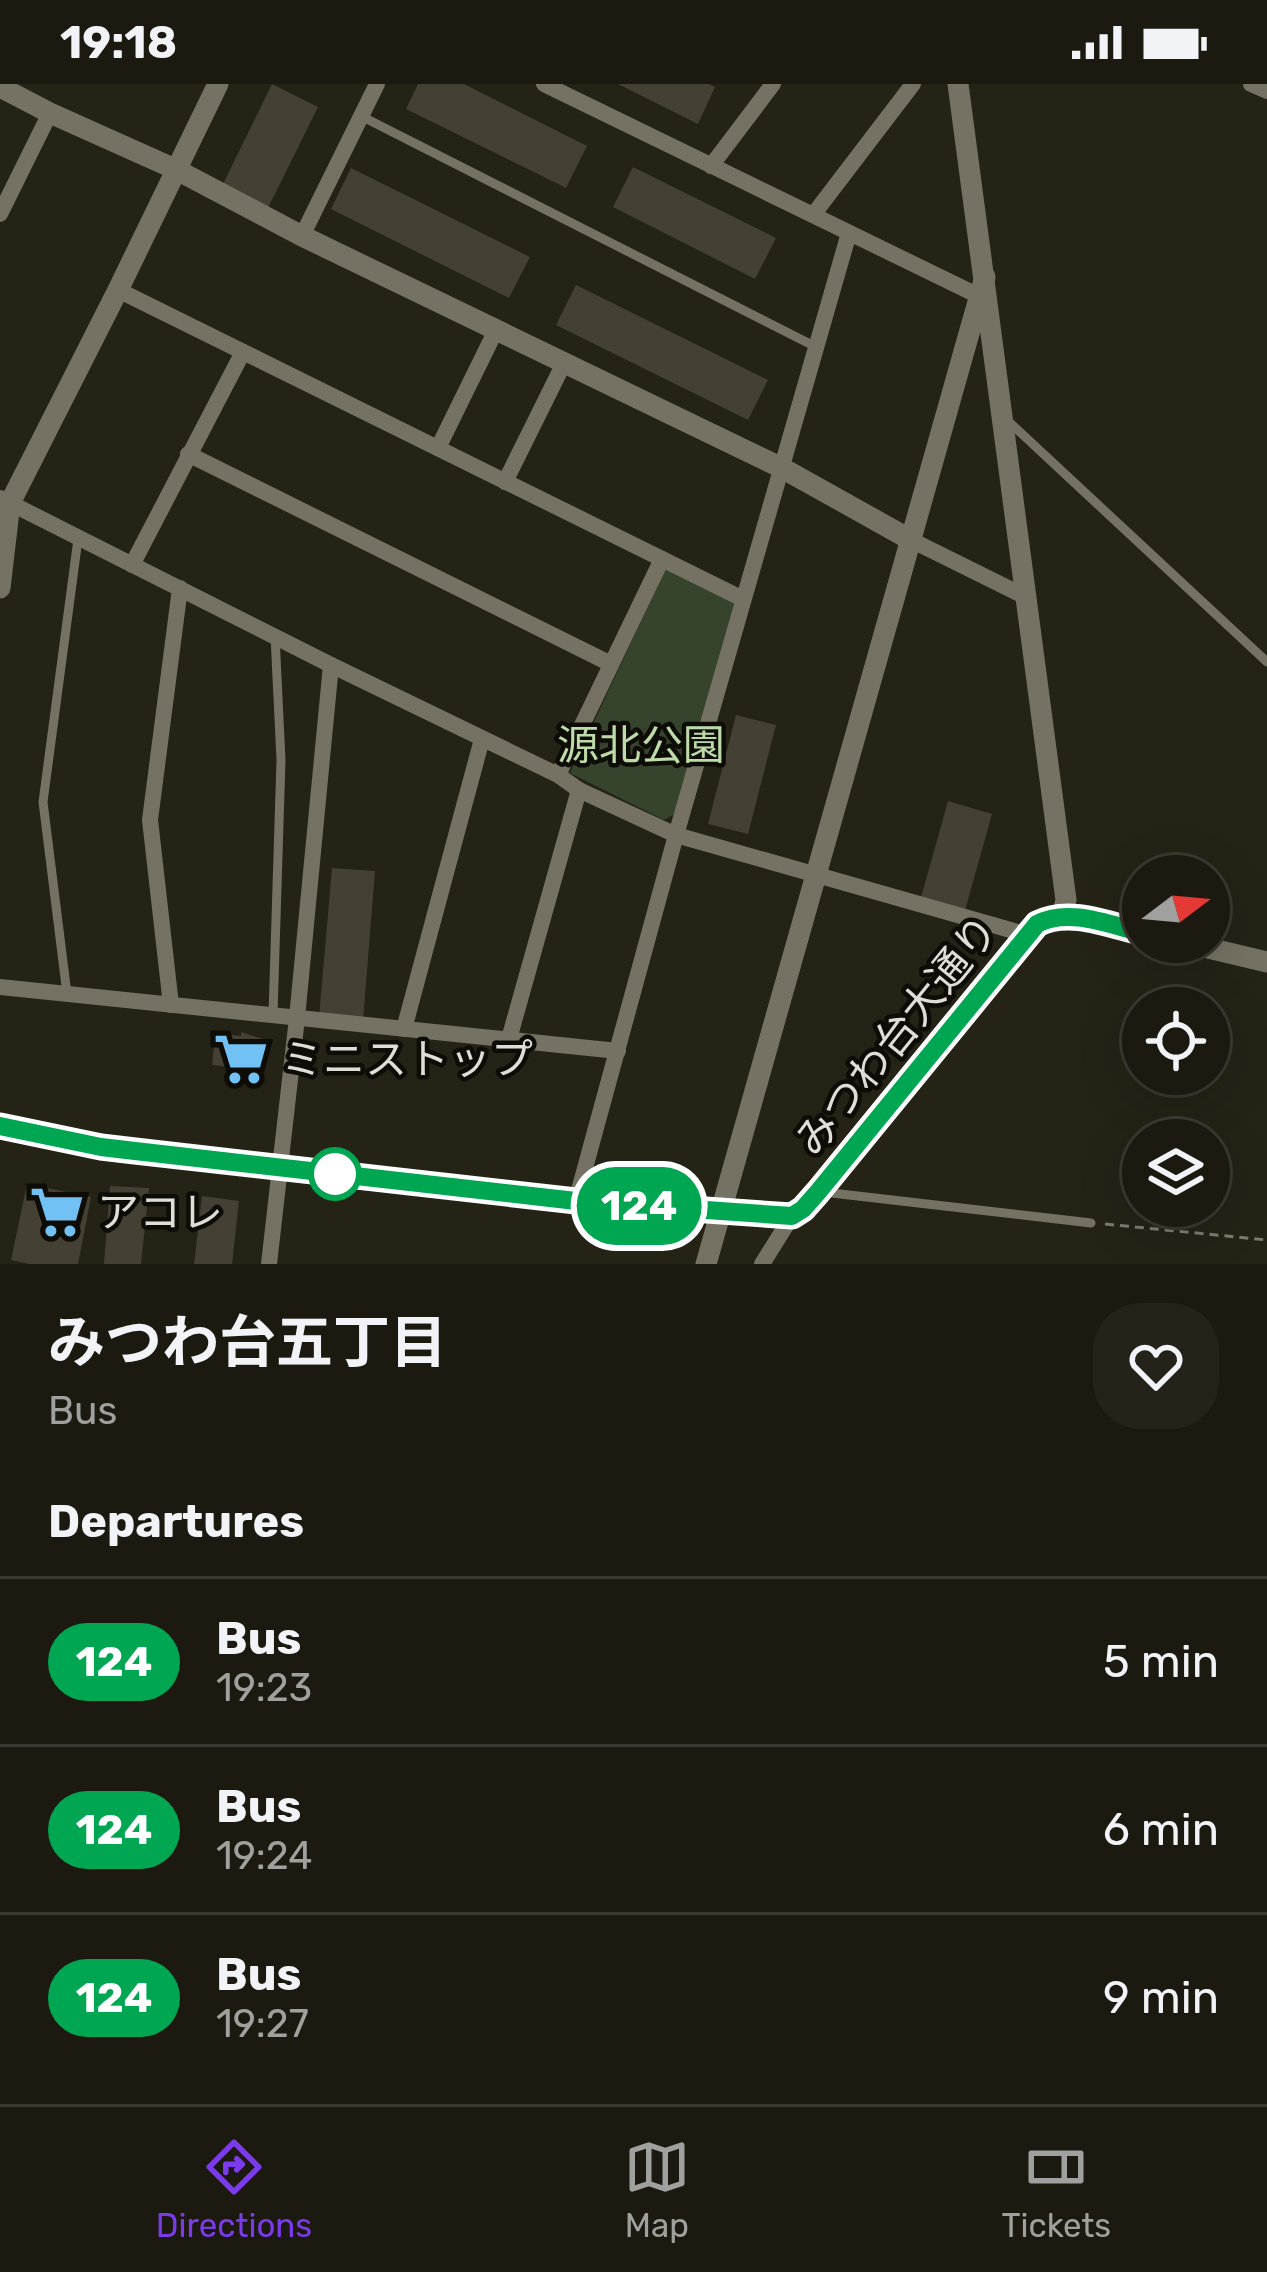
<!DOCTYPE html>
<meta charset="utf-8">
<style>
body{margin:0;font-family:Rubik,"Noto Sans JP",sans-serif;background:#252319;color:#f1f3f6;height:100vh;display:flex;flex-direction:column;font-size:45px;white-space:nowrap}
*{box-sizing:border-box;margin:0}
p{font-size:39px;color:#a0a19f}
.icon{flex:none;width:66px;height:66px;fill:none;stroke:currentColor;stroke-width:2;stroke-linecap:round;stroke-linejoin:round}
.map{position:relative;height:1180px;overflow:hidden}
.drawer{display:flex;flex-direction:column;background:#1c1a10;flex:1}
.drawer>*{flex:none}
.badge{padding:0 24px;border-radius:39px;font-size:42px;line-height:78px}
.needle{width:78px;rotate:74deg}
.tools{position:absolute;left:1122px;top:771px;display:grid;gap:24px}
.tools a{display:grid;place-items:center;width:108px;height:108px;border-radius:50%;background:#1c1a10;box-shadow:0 12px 48px #0002,0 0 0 3px #3a3830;font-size:60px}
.map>.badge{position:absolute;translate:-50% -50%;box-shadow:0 0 0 6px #fff}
h2{padding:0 48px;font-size:45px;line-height:108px}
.round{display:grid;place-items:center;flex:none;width:126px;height:126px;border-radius:48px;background:#252319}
.overview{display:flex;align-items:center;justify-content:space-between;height:204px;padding:0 48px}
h1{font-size:57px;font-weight:700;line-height:90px}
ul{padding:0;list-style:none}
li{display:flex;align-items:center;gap:36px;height:168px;padding:0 48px;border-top:3px solid #3a3830}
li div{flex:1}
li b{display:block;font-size:45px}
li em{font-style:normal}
li .badge{min-width:132px;font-weight:700;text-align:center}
.status{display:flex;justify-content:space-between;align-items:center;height:84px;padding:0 60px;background:#1c1a10;direction:ltr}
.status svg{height:33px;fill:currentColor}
.dock{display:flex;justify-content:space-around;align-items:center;height:168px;border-top:3px solid #3a3830;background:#1c1a10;font-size:33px;color:#a0a19f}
.dock a{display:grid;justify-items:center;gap:6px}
.dock .current{color:#7c3aed}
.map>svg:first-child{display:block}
.green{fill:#36432d}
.building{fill:#444033}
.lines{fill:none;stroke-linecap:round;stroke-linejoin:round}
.path{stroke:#7d7b71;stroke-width:3;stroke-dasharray:9 6;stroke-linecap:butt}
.service{stroke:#757263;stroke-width:9}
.minor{stroke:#757263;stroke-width:16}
.tertiary{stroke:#757263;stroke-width:21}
.line-casing{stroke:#fff;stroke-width:27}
.line{stroke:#00a651;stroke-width:18}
.stop-dot{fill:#fff;stroke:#00a651;stroke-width:6}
.labels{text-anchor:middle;stroke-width:9;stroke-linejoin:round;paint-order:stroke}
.park-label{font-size:42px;fill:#bddba8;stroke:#0d0c07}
.street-label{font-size:42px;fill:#dfddd5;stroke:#0d0c07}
.poi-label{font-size:42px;fill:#dfddd5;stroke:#0d0c07;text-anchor:start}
</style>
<div class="status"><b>19:18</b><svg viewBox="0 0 49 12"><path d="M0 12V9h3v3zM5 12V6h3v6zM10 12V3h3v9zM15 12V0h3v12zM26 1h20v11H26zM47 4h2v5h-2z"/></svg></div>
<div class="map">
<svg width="1267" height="1180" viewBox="0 0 1267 1180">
<rect width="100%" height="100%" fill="#252216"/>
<path class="green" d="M 666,484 L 733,519 L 736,527 L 677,729 L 664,736 L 570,689 Z"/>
<g class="building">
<path d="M 272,0 L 318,23 L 267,126 L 221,104 Z"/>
<path d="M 418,0 L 464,0 L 587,62 L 566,104 L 406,25 Z"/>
<path d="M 618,0 L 709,0 L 715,3 L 698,40 Z"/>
<path d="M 633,83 L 776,154 L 755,195 L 613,123 Z"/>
<path d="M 351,84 L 530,173 L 509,214 L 331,125 Z"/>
<path d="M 576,201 L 768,296 L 748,336 L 556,241 Z"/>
<path d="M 736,631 L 776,641 L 748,750 L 708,740 Z"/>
<path d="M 948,717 L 992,730 L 964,830 L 920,817 Z"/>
<path d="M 332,784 L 375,787 L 363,937 L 319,933 Z"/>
<path d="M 241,948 L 263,955 L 261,986 L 212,981 L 215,949 L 241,952 Z"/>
<path d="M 27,1100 L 91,1113 L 78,1180 L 29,1180 L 11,1176 Z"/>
<path d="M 110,1102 L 149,1104 L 141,1180 L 104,1180 Z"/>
<path d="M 202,1112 L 239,1117 L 232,1180 L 194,1180 Z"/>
</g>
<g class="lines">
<path class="path" d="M 1105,1140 L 1267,1156"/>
<g class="service">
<path d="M 361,32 L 816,263"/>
<path d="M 1007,336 L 1267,578"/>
<path d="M 67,910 L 43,718 L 78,455"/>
<path d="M 273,930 L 281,676 L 275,552"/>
<path d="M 823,1108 L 1091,1139"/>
</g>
<g class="minor">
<path d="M 544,0 L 979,212"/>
<path d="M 1251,0 L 1267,7"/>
<path d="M 711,82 L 773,0"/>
<path d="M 0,130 L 50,29"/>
<path d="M 813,131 L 913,0"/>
<path d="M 302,152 L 377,0"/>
<path d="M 118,206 L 743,515"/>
<path d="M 438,364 L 496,246"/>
<path d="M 188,370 L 611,580"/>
<path d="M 505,398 L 564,279"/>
<path d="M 0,414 L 331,581 L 558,691 L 579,706 L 676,751 L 1028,851"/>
<path d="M 911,456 L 1026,513"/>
<path d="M 132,481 L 243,268"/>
<path d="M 558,691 L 662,475"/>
<path d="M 0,903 L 618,967"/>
<path d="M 171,921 L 150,736 L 180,504"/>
<path d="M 404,945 L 482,655"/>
<path d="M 509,955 L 579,706"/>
<path d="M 576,1117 L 676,751 L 849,149"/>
<path d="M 269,1180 L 297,934 L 331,581"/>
<path d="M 762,1180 L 792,1132"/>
</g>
<g class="tertiary">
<path d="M 958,0 L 1066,816 L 1062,833"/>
<path d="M 0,3 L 50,29 L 175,85 L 302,152 L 782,384 L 911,456"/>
<path d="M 0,504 L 10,419 L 118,206 L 218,0"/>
<path d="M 1183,858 L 1267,878"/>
<path d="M 0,1042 L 101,1063 L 576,1117 L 792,1132 L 803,1125 L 1037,840 C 1068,823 1111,841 1143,849"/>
<path d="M 706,1180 L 985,193"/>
</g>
</g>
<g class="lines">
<defs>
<path id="line" d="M 0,1042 L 101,1063 L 135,1067 L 576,1117 L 792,1132 L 803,1125 L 818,1108 L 1037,840 C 1069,823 1110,841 1143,849"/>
</defs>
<use href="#line" class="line-casing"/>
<use href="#line" class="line"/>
</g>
<defs>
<symbol id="supermarket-bare" viewBox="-9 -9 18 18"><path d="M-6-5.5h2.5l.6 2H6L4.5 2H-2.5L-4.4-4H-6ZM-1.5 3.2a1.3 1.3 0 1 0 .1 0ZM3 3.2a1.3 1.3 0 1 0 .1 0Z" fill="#72c1f5" stroke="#0d0c07" stroke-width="2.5" paint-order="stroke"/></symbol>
</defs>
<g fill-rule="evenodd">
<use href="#supermarket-bare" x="203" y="937" width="76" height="76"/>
<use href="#supermarket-bare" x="19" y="1090" width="76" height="76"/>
</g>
<circle class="stop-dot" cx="335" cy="1090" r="24"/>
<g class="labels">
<g class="park-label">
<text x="641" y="676">源北公園</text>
</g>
<g class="street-label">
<text transform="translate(896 951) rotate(-51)" y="15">みつわ台大通り</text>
</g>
<g class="poi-label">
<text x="281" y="990">ミニストップ</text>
<text x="97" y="1143">アコレ</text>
</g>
</g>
</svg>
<div class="tools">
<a><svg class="needle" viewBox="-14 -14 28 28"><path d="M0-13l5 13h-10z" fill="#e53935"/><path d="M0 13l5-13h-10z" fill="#a0a19f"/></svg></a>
<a><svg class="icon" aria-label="locate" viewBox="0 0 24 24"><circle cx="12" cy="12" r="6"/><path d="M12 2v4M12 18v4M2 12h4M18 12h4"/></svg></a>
<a><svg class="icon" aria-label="layers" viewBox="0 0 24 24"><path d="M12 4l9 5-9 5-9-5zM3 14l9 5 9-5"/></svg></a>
</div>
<b class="badge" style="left:639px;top:1122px;background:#00a651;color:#fff">124</b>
</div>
<section class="drawer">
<div class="overview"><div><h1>みつわ台五丁目</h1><p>Bus</p></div><a class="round"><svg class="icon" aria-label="heart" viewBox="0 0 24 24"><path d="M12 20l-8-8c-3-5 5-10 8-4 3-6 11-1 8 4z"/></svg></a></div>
<h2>Departures</h2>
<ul>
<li><span class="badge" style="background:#00a651;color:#fff">124</span><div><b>Bus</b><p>19:23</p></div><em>5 min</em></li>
<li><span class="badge" style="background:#00a651;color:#fff">124</span><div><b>Bus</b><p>19:24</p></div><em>6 min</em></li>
<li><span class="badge" style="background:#00a651;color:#fff">124</span><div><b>Bus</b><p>19:27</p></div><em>9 min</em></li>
</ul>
</section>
<nav class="dock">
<a class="current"><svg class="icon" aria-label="directions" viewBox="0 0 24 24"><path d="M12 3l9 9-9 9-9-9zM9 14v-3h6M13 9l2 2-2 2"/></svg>Directions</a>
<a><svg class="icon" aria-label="map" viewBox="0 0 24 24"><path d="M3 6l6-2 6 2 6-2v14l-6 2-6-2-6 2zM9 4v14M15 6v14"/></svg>Map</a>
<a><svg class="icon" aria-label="tickets" viewBox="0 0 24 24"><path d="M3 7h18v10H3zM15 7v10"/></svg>Tickets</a>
</nav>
